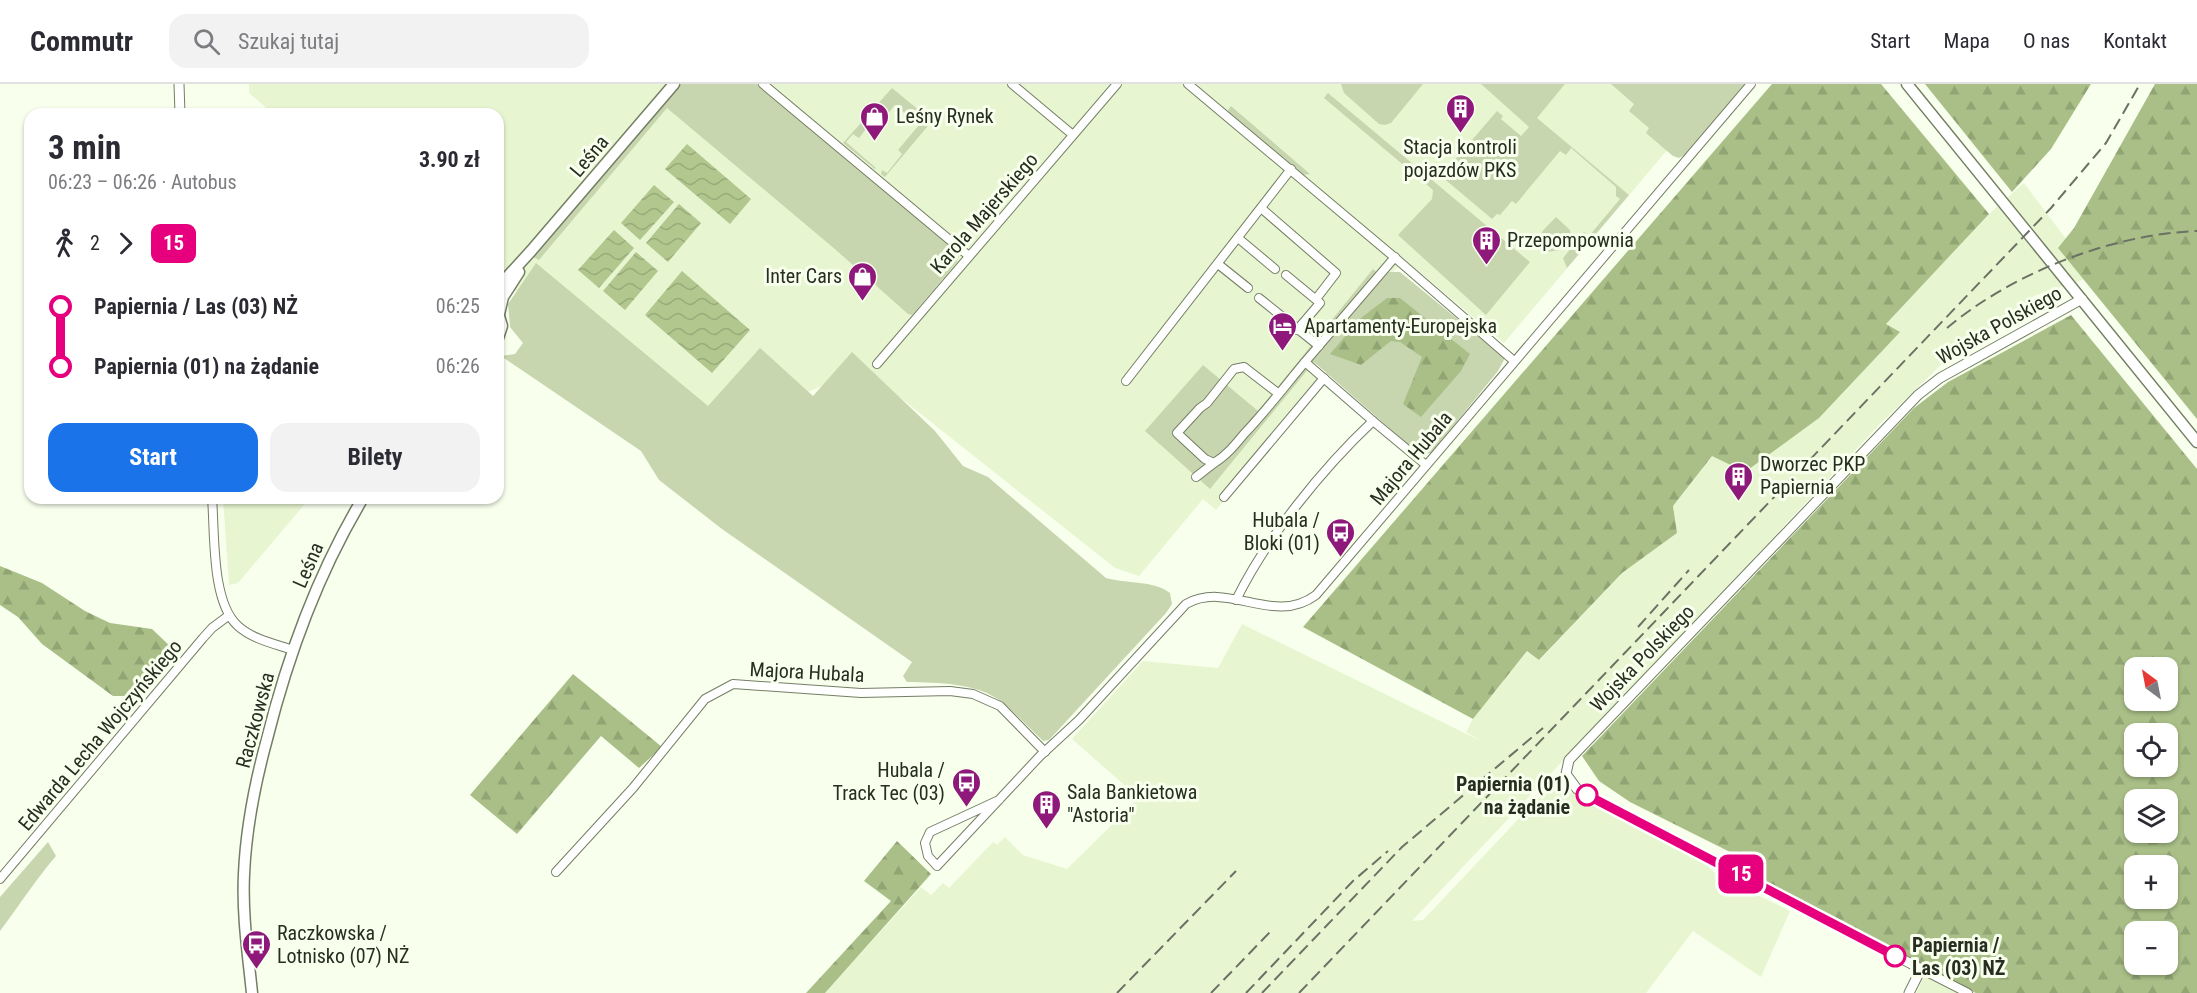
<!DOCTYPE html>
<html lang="pl">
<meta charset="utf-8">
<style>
body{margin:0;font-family:"Roboto Condensed",sans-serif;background:#f2f2f3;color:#2b2b33;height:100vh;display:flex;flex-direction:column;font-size:22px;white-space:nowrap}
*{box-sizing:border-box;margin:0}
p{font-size:20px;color:#7c7c81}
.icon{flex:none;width:33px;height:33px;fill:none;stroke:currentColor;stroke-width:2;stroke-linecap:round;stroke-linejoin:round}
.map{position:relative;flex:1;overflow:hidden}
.panel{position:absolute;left:24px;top:24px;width:480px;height:396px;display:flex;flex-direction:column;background:#fff;border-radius:18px;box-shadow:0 2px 4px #0004}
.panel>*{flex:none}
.badge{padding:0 12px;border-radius:9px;font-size:21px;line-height:39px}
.needle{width:39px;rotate:328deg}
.fabs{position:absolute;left:2124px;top:573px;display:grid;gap:12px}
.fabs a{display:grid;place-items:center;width:54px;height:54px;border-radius:12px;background:#fff;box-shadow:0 2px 4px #0004;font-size:30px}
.map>.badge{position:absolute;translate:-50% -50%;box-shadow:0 0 0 3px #fff}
.legs{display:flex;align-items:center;gap:9px;height:66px;padding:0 24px;font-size:20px}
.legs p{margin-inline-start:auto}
.headline{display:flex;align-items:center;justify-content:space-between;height:102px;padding:0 24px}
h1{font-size:33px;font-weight:700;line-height:45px}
.button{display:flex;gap:12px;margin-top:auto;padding:12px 24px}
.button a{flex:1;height:69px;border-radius:18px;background:#1a73e8;color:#fff;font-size:24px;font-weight:700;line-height:69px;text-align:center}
.button a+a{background:#f2f2f3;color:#2b2b33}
ul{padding:0 24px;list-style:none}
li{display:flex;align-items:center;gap:21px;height:60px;font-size:22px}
li i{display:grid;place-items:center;width:9px;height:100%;margin:0 8px;background:currentColor}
li i::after{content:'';width:15px;height:15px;margin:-8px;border:4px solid;border-radius:50%;background:#fff}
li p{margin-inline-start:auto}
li:first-child i{background:linear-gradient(#0000 50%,currentColor 0)}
li:last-child i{background:linear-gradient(currentColor 50%,#0000 0)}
header{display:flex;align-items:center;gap:36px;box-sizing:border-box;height:84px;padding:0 30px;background:#fff;border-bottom:2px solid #e1e1e2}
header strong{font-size:28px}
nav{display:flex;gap:33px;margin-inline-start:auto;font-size:21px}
.search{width:420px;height:54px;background:#f2f2f3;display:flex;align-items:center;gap:15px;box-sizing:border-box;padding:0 21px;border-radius:18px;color:#7c7c81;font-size:22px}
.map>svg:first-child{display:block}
.built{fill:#e7f6d1}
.green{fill:#c7d6af}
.forest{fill:url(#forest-firs);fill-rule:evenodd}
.water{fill:url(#water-waves)}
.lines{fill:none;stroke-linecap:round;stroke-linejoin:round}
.minor-casing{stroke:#747e64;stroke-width:10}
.tertiary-casing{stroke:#747e64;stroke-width:11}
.secondary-casing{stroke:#747e64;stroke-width:13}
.minor{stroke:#fff;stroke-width:8}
.tertiary{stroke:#fff;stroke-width:9}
.secondary{stroke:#fff;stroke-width:10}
.rail{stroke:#6b7164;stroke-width:2;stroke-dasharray:12 6;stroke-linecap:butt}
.line-1-casing{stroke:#fff;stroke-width:14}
.line-1{stroke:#e6007e;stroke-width:9}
.stop-1-dot{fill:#fff;stroke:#e6007e;stroke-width:3}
.labels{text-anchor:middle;stroke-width:6;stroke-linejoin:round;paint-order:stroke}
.poi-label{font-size:20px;fill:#282d22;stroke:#f8ffed;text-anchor:start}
.street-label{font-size:20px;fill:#282d22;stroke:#f8ffed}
.stop-label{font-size:20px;font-weight:bold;fill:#282d22;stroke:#f8ffed;text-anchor:end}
</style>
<header>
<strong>Commutr</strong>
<div class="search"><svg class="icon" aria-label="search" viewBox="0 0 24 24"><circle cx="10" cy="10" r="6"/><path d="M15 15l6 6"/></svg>Szukaj tutaj</div>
<nav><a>Start</a><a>Mapa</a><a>O nas</a><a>Kontakt</a></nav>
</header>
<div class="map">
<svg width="2197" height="909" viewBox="0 0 2197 909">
<defs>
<pattern id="forest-firs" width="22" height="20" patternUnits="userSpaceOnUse" patternTransform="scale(1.5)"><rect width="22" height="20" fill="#a9bf87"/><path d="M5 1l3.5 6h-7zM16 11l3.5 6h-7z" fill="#91a474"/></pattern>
<pattern id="water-waves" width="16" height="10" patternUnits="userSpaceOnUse" patternTransform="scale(1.5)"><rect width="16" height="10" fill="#b1c78e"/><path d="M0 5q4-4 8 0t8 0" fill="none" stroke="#98ab7a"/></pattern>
</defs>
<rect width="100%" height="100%" fill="#f8ffed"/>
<g class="built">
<path d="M 249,0 L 1723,0 L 1504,259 L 1404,175 L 1311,286 L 1326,299 L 1216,426 L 1203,415 L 1139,492 L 1115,484 L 863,284 L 707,352 L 498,194 L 498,30 L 274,30 L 249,9 Z"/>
<path d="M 2024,99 L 2094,192 L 2034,212 L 1946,276 L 1879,341 L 1412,837 L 1423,836 L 1543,709 L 1561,703 L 1701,776 L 1717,791 L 1790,827 L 1761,893 L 1693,847 L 1646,909 L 825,909 L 921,803 L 931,811 L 943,799 L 949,804 L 993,758 L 997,761 L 1005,753 L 1023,771 L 1067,785 L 1139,714 L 1072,655 L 1143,577 L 1218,584 L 1242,540 L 1481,657 L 1466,648 L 1473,635 L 1527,567 L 1540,576 L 1622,489 L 1677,449 L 1673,422 L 1712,372 L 1899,248 L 1886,240 L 1989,130 Z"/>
<path d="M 223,414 L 310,414 L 238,499 L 229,501 Z"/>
<path d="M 1928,884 L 1982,909 L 1916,909 Z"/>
</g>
<g class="green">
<path d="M 680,0 L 757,0 L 955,164 L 959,170 L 957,178 L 912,231 L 908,230 L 836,166 L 667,24 L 539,176 L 533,173 Z"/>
<path d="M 1341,0 L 1423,0 L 1391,39 L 1385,41 L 1379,40 L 1344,9 Z"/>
<path d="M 1481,0 L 1565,0 L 1537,34 L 1629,111 L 1567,184 L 1563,174 L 1584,148 L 1589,152 L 1620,115 L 1616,112 L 1616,103 L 1571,64 L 1566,71 L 1560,67 L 1516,120 L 1512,117 L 1500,131 L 1497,130 L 1492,135 L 1441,92 L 1497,27 L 1503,32 L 1501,35 L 1521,52 L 1529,43 Z"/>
<path d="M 1611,0 L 1745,0 L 1685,71 L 1679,74 L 1673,72 L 1646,49 L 1649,44 L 1629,27 L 1634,20 Z"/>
<path d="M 892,4 L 932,37 L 885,93 L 881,90 L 882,86 L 887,89 L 902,70 L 898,66 L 919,41 L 895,21 L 878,41 L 872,37 L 859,54 L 853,50 L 846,58 L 876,84 L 875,85 L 843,59 Z"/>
<path d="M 1328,9 L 1530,178 L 1486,231 L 1398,151 L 1432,115 L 1433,106 L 1324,14 Z"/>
<path d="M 1231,22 L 1310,90 L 1303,91 L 1229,29 L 1228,26 Z"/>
<path d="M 1556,133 L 1570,146 L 1571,153 L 1559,166 L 1547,168 C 1532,152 1544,146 1556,133 Z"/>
<path d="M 536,179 L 708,322 L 760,264 L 813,312 L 852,268 L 935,347 L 963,382 L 988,393 L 1106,494 C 1127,500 1153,496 1170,509 L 1172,520 L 1166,529 L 1049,656 L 1043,657 C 1029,644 1016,630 1002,618 C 976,598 938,599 907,598 L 903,592 L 912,578 L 722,445 L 659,396 L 641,367 L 501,272 L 515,270 L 523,259 L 510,243 L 508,220 Z"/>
<path d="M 1373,185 L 1383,194 L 1389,188 L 1400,188 L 1505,274 L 1498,287 L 1431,369 L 1420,371 L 1314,278 L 1210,405 L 1145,347 L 1203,281 L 1258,327 Z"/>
<path d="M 48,758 L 56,772 C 36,795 19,822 0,847 L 0,813 Z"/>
</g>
<g class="forest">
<path d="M 1772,0 L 1881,0 L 1989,130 L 1886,240 L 1900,248 L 1819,334 L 1745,388 L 1712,372 L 1673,422 L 1677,449 L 1622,489 L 1539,576 L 1527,567 L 1473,635 L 1303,543 Z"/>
<path d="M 1925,0 L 2091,0 L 2051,65 L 2012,108 Z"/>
<path d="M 2155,0 L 2197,0 L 2197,335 L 2058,164 L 2074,144 Z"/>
<path d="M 1387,214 L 1400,214 L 1470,270 L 1461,287 L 1421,333 L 1403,320 L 1422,273 L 1400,258 L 1391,257 L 1361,281 L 1330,270 L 1361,234 Z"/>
<path d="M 2071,231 L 2197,385 L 2197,909 L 1976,909 L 1730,783 L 1736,771 L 1630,718 L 1599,697 L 1582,672 L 1914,324 L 1948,298 ZM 2134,584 L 2168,584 L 2168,616 L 2134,616 ZM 2134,650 L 2168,650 L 2168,682 L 2134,682 ZM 2134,716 L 2168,716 L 2168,748 L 2134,748 ZM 2134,782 L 2168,782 L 2168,814 L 2134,814 ZM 2134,848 L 2168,848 L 2168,880 L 2134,880 Z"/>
<path d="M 0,482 L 42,499 L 85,527 L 110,539 L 152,545 L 172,564 L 164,577 L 132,612 L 113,612 L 42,560 L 18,533 L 0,521 Z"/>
<path d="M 573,590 L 662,663 L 639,684 L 601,652 L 517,750 L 470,711 Z"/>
<path d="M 897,757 L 931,790 L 825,909 L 806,909 L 891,817 L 864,797 Z"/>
</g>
<g class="water">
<path d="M 687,60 L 751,115 L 730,140 L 665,85 Z"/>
<path d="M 654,101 L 674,118 L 640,156 L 621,139 Z"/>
<path d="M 679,120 L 701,139 L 668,178 L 646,159 Z"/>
<path d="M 614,146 L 634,164 L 599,204 L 578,186 Z"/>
<path d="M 636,168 L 658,187 L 625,226 L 603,207 Z"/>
<path d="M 682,187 L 750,246 L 712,289 L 645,231 Z"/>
</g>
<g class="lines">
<defs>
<g id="minor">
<path d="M 763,0 L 969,172"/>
<path d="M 1012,0 L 1073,51"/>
<path d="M 1188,0 L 1393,172 L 1514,277"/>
<path d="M 1261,124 L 1336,189 L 1316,215"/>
<path d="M 1238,154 L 1275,185"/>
<path d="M 1218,180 L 1248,204"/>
<path d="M 1286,191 L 1320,219 L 1297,246"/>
<path d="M 1259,214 L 1319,262"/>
<path d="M 1305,278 L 1395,173"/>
<path d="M 877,280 L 1117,0"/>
<path d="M 1126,297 L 1291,85"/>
<path d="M 1373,337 L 1426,381"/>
<path d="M 1196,393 L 1214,379"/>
<path d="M 1224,413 L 1324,294"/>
<path d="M 212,414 C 215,449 211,518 238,542 C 252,555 275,560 293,566"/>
<path d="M 1236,516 C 1267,453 1322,385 1373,337 L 1305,278 C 1285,302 1266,327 1244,350 C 1235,361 1226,372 1214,379 L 1205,375 L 1177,349 L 1200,324 L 1207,319 L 1234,285 L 1244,283 L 1279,310"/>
<path d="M 999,716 L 930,748 L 925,759 L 928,772 L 937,782 L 1040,672 L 1079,636 L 1186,520 C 1229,496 1273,543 1316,511 L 1751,0"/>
<path d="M 556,788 L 633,704 L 705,615 L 733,600 L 861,609 L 950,607 L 973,610 L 1000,622 L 1045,668"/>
<path d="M 0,795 L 203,554 L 212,544 L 228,532"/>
<path d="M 1921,885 L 1968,909"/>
</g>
<g id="tertiary">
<path d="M 179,0 L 180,30"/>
<path d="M 1909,909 L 1921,885 L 1737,788 L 1592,715 L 1577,705 L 1566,690 L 1569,676 L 1918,311 L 1940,294 L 2082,215"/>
</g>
<g id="secondary">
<path d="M 1907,0 L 2197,358"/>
<path d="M 498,203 L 531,167 L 674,0"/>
<path d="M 498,229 L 502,242 L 498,254"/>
<path d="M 499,230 L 503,213 L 519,188"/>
<path d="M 252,909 C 248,870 242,830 244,790 C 246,745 255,699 267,655 C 288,571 318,489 363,414"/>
</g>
</defs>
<use href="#minor" class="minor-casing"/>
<use href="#tertiary" class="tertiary-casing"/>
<use href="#secondary" class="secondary-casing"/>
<use href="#minor" class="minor"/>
<use href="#tertiary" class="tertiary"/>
<use href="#secondary" class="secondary"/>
<g class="rail">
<path d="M 1947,244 C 2012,189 2112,150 2197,147"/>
<path d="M 1638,543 L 1689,486"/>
<path d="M 1117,909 L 1236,787"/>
<path d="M 1211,909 L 1270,848"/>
<path d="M 1246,909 L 1353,797 L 1388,767"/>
<path d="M 1262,909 L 1402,763 L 1543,644"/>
<path d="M 1299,909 L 2051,124 L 2106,59 L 2140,0"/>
</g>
</g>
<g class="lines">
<defs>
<path id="line-1" d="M 1587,711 L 1895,872"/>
</defs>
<use href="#line-1" class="line-1-casing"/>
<use href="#line-1" class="line-1"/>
</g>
<defs>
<symbol id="building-pin" viewBox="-11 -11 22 30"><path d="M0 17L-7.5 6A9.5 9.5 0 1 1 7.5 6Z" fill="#8e197a" stroke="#f8ffed"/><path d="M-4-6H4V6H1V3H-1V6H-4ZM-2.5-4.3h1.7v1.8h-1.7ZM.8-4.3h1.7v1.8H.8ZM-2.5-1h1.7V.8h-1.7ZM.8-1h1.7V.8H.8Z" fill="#fff"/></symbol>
<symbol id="shop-pin" viewBox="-11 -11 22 30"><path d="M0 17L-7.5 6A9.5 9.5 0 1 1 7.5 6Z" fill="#8e197a" stroke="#f8ffed"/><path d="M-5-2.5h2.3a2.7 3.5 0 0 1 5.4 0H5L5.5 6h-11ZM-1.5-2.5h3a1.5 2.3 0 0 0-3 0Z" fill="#fff"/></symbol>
<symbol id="hotel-pin" viewBox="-11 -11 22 30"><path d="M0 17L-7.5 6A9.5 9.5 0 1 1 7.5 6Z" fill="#8e197a" stroke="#f8ffed"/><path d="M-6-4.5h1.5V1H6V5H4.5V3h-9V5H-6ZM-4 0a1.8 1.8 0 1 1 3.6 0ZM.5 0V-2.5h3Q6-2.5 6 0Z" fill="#fff"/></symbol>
<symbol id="bus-pin" viewBox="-11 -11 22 30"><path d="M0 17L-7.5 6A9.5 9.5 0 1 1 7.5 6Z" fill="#8e197a" stroke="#f8ffed"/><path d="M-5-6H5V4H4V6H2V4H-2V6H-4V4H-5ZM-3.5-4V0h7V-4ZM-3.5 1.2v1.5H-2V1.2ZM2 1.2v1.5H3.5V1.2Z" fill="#fff"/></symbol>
</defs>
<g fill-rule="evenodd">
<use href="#building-pin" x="1444" y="8" width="33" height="45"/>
<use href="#shop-pin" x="858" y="16" width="33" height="45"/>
<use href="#building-pin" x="1470" y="140" width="33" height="45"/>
<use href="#shop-pin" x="846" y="176" width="33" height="45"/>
<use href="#hotel-pin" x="1266" y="226" width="33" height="45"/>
<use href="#building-pin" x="1722" y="376" width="33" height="45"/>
<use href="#bus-pin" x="1324" y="432" width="33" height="45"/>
<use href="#bus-pin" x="950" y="682" width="33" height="45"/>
<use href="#building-pin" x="1030" y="704" width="33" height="45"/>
<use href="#bus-pin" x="240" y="844" width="33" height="45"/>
</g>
<g class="stop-1-dot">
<circle cx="1587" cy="711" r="10"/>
<circle cx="1895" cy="872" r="10"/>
</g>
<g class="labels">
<g class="poi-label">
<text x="896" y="39">Leśny Rynek</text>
<text x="1460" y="70" text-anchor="middle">Stacja kontroli<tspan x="1460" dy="23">pojazdów PKS</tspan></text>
<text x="1507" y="163">Przepompownia</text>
<text x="842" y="199" text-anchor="end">Inter Cars</text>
<text x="1304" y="249">Apartamenty-Europejska</text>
<text x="1760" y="387">Dworzec PKP<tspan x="1760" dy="23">Papiernia</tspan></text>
<text x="1320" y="443" text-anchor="end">Hubala /<tspan x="1320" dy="23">Bloki (01)</tspan></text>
<text x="945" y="693" text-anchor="end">Hubala /<tspan x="945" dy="23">Track Tec (03)</tspan></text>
<text x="1067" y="715">Sala Bankietowa<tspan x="1067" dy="23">"Astoria"</tspan></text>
<text x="277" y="856">Raczkowska /<tspan x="277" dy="23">Lotnisko (07) NŻ</tspan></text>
</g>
<g class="street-label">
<text transform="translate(589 72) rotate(-50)" y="7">Leśna</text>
<text transform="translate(984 129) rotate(-49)" y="7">Karola Majerskiego</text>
<text transform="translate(1999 241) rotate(-29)" y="7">Wojska Polskiego</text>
<text transform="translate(1411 374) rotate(-50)" y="7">Majora Hubala</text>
<text transform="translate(308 481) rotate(-66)" y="7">Leśna</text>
<text transform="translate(1642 574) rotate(-46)" y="7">Wojska Polskiego</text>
<text transform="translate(807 588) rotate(3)" y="7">Majora Hubala</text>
<text transform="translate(255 636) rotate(-75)" y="7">Raczkowska</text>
<text transform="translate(100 651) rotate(-50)" y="7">Edwarda Lecha Wojczyńskiego</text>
</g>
<g class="stop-label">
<text x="1570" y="707">Papiernia (01)<tspan x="1570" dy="23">na żądanie</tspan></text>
<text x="1912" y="868" text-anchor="start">Papiernia /<tspan x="1912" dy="23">Las (03) NŻ</tspan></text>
</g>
</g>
</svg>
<div class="fabs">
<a><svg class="needle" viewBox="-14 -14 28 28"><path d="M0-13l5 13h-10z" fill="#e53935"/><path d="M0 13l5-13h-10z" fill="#7c7c81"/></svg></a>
<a><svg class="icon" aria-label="locate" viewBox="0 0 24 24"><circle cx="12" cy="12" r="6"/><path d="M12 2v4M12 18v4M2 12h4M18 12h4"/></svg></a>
<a><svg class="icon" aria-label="layers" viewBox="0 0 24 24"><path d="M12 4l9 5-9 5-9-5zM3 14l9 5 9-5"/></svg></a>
<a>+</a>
<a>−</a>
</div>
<b class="badge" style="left:1741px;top:790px;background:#e6007e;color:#fff">15</b>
<section class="panel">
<div class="headline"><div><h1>3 min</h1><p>06:23 – 06:26 · Autobus</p></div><b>3.90 zł</b></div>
<div class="legs"><svg class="icon" aria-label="walk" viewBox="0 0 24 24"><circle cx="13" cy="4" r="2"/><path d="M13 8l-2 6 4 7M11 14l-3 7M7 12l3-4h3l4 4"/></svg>2<svg class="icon" aria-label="forward" viewBox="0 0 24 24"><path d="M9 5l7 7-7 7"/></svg><b class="badge" style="background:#e6007e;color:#fff">15</b></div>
<ul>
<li><i style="color:#e6007e"></i><b>Papiernia / Las (03) NŻ</b><p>06:25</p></li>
<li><i style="color:#e6007e"></i><b>Papiernia (01) na żądanie</b><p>06:26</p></li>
</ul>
<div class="button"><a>Start</a><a>Bilety</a></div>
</section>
</div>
